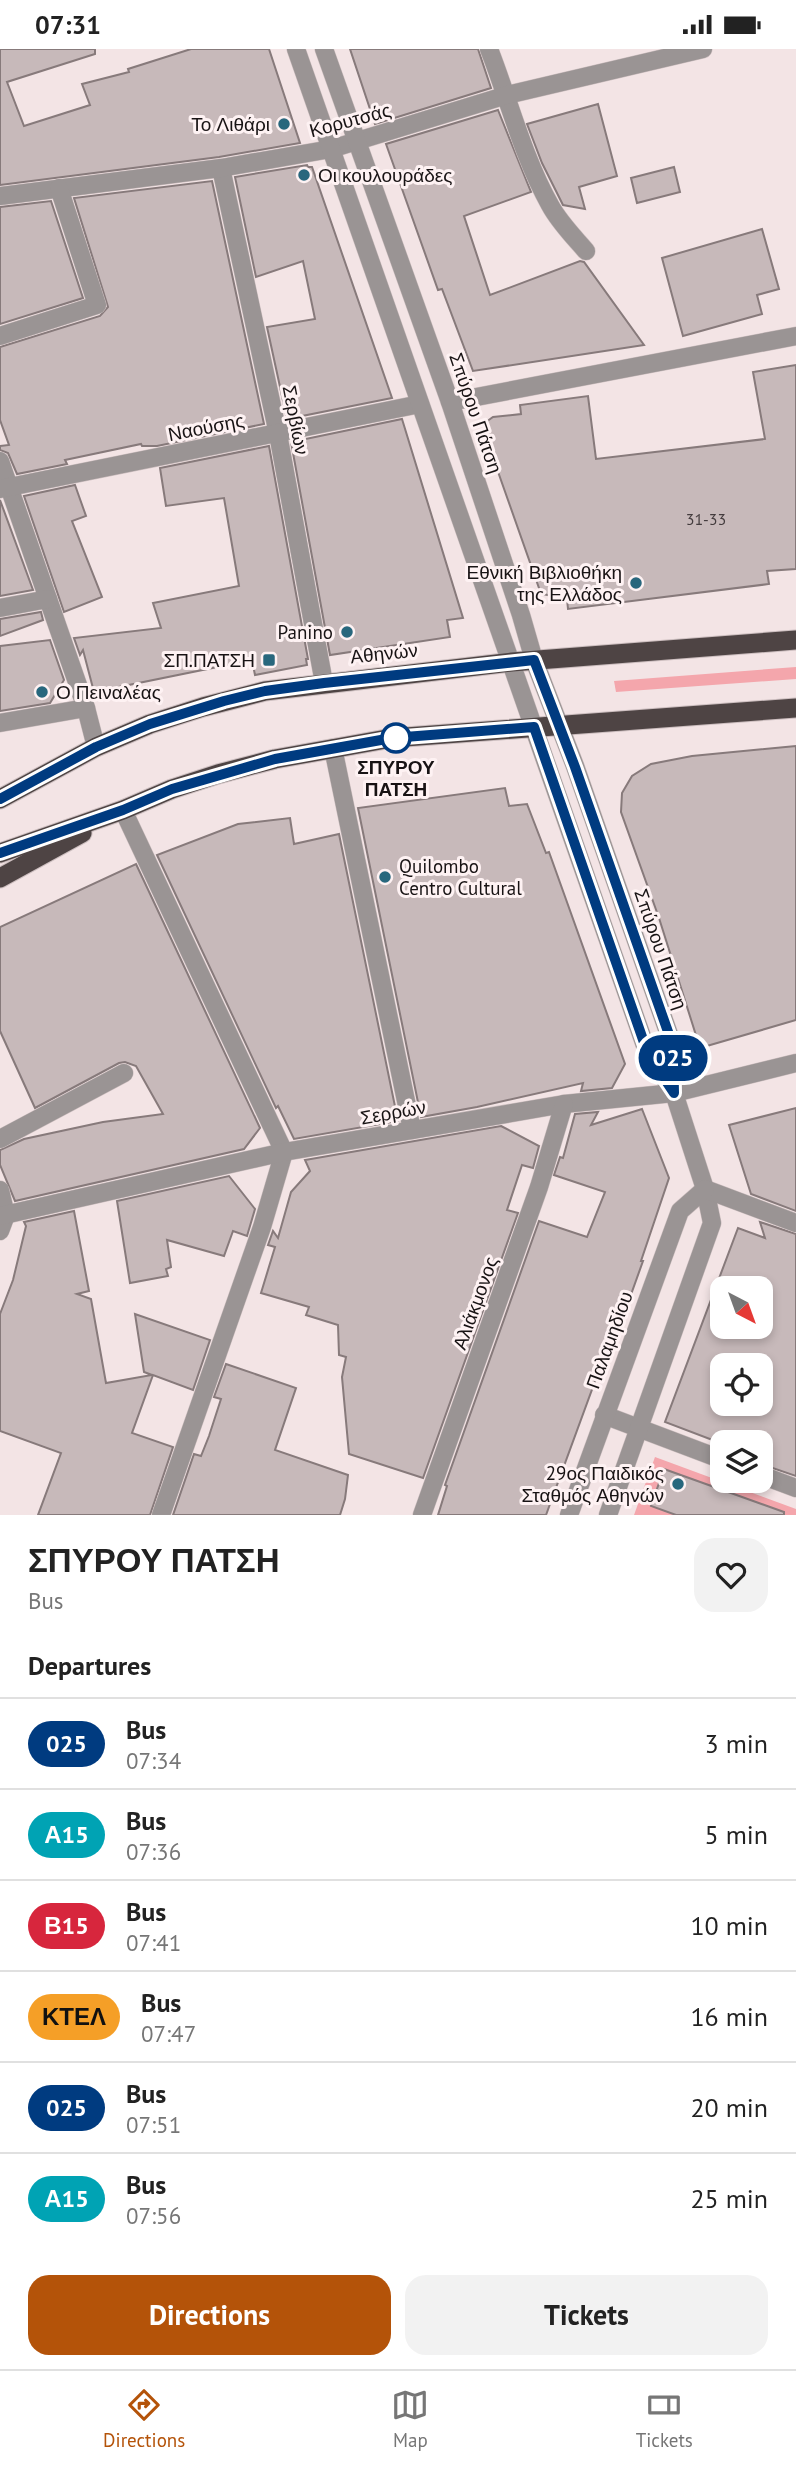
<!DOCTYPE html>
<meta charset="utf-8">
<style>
body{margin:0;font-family:"PT Sans",sans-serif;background:#f2f2f2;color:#222;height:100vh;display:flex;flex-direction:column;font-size:26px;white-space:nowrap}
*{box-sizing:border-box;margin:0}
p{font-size:23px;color:#767676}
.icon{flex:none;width:38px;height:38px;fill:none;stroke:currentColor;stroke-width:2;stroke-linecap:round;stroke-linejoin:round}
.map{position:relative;height:1466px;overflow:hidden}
.details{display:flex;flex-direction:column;background:#fff;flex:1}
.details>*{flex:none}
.badge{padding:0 14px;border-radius:23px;font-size:24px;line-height:46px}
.needle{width:46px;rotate:139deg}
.buttons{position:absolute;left:710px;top:1227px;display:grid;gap:14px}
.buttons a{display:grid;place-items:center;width:63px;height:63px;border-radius:14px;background:#fff;box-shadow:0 4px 10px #0003;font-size:35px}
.map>.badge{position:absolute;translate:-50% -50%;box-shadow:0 0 0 4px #fff}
h2{padding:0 28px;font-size:26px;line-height:63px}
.round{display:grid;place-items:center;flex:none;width:74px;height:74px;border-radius:21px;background:#f2f2f2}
.head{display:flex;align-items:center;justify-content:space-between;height:119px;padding:0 28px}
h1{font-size:33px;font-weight:600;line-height:52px}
.cta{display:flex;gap:14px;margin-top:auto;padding:14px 28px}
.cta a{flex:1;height:80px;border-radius:21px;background:#b45309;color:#fff;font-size:28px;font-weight:600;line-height:80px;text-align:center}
.cta a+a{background:#f2f2f2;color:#222}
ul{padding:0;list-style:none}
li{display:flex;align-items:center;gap:21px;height:91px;padding:0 28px;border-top:2px solid #e0e0e0}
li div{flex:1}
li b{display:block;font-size:26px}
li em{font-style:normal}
li .badge{min-width:77px;font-weight:700;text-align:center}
.status{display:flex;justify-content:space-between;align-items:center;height:49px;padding:0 35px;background:#fff;direction:ltr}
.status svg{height:19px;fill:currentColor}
.tab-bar{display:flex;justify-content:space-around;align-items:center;height:98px;border-top:2px solid #e0e0e0;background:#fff;font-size:19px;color:#767676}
.tab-bar a{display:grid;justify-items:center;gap:4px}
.tab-bar .current{color:#b45309}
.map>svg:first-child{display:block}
.green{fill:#f4a6ac}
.building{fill:#c7b9ba;stroke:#877a7b;stroke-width:2;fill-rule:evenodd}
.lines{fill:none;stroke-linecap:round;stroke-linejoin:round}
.pedestrian-casing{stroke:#ccbebf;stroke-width:19}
.minor-casing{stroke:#ccbebf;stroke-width:19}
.tertiary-casing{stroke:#ccbebf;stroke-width:19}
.trunk-casing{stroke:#ccbebf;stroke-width:21}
.pedestrian{stroke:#9a9494;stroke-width:18}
.minor{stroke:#9a9494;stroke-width:18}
.tertiary{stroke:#9a9494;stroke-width:18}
.trunk{stroke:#4e4444;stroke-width:19}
.line-casing{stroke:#fff;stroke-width:16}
.line{stroke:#003b80;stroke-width:10}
.poi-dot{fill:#28677d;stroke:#fef2f3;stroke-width:2.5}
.stop-dot{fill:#fff;stroke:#003b80;stroke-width:3.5}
.labels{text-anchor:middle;stroke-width:6;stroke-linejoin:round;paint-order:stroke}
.number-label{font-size:16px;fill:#443c3e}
.street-label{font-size:19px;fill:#181314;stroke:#fef2f3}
.poi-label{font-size:19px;fill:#181314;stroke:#fef2f3;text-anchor:end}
.stop-label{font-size:19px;font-weight:bold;fill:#181314;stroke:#fef2f3}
</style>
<div class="status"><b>07:31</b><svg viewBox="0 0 49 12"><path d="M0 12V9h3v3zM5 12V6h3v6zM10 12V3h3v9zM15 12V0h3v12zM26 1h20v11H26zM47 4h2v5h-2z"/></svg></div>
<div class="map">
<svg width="796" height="1466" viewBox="0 0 796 1466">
<rect width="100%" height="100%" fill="#f3e4e5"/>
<g class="green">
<path d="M 796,618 L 796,630 L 616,643 L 614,632 Z"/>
<path d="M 655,1408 L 796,1460 L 796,1466 L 634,1466 Z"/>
</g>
<g class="building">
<path d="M 0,0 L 95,0 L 95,5 L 7,33 L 24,77 L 90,56 L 82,35 L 129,23 L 128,20 L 191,0 L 269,0 L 300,94 L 219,108 L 0,136 Z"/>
<path d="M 350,0 L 478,0 L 491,39 L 375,75 Z"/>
<path d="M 598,55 L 617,127 L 579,138 L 585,160 L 563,156 L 542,114 L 527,75 Z"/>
<path d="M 498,61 L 531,143 L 464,167 L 490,246 L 580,212 L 584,213 L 644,296 L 473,322 L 442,240 L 438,241 L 386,95 Z"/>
<path d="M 307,116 L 308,118 L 312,118 L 392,349 L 287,370 L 267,278 L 315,270 L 303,212 L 256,228 L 235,128 Z"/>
<path d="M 674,118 L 680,143 L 637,154 L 631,129 Z"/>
<path d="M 212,132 L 264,375 L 157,397 L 142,397 L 141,395 L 65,411 L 67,415 L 17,425 L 8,404 L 0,401 L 0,397 L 9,396 L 0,371 L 0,298 L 100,267 L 108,258 L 74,149 Z"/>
<path d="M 51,152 L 83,249 L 0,275 L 0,158 Z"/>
<path d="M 762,180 L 779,240 L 757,246 L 762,265 L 683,287 L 662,209 Z"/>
<path d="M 796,316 L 796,520 L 767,522 L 769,535 L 568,560 L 567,550 L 543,545 L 539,539 L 484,383 L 486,373 L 493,368 L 521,365 L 520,356 L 588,347 L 596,410 L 765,390 L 753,323 Z"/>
<path d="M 402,370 L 463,569 L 447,571 L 450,588 L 330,606 L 291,393 Z"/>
<path d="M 269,397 L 308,610 L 306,610 L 307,616 L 255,626 L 252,611 L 94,643 L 83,601 L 80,606 L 74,589 L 161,579 L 153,554 L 239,537 L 224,449 L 166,457 L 160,419 Z"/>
<path d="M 75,436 L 86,467 L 72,472 L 102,548 L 64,563 L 24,447 Z"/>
<path d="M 0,451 L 33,541 L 0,547 Z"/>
<path d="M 41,563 L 43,571 L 0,587 L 0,570 Z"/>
<path d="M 50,591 L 64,631 L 50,654 L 0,662 L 0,597 Z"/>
<path d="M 796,697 L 796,971 L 700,999 L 659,869 L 621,763 L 622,744 L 632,727 L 651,715 L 692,707 Z"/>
<path d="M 505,739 L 509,757 L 527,755 L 546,804 L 549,803 L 625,1015 L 612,1039 L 581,1042 L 583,1034 L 477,1058 L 421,1068 L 358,759 Z"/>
<path d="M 290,769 L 294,795 L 339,785 L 398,1072 L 294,1090 L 278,1057 L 276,1059 L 157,806 L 238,775 Z"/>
<path d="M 136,815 L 260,1079 L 244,1100 L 15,1152 L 0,1116 L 0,1101 L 24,1090 L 103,1073 L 163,1065 L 136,1017 L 125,1013 L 119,1014 L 35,1059 L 0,982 L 0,878 Z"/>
<path d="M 796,1059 L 796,1162 L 751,1145 L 729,1076 Z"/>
<path d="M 642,1060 L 669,1129 L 641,1212 L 643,1212 L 609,1307 L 607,1307 L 597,1327 L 546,1466 L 438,1466 L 447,1437 L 445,1436 L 539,1172 L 587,1188 L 605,1143 L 554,1126 L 560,1108 L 563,1109 L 575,1065 L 598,1063 L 591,1076 Z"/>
<path d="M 501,1077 L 539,1097 L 533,1119 L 522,1116 L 507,1161 L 518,1164 L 423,1429 L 349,1405 L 342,1328 L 346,1308 L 339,1306 L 338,1276 L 306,1266 L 309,1258 L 261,1244 L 275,1198 L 268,1196 L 273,1182 L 278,1189 L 291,1143 L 310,1122 L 305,1111 Z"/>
<path d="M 229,1127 L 255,1160 L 247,1187 L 233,1182 L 224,1207 L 167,1191 L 171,1218 L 166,1220 L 168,1227 L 130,1234 L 117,1152 Z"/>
<path d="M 74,1162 L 89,1242 L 77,1245 L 91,1250 L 106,1334 L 152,1326 L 144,1323 L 135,1265 L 210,1291 L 193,1341 L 153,1326 L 132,1384 L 173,1398 L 150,1466 L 38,1466 L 61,1404 L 0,1382 L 0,1265 L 13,1231 L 26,1177 L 24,1173 Z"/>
<path d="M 760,1173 L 796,1185 L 796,1427 L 761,1415 L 761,1393 L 723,1393 L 723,1395 L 665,1373 L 738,1179 L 765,1189 ZM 723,1239 L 761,1239 L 761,1278 L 723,1278 ZM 723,1316 L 761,1316 L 761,1354 L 723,1354 Z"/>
<path d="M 226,1315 L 296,1339 L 275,1401 L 348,1426 L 345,1450 L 340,1466 L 173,1466 L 194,1405 L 201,1407 L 209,1387 L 221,1350 L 214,1348 Z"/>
<path d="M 664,1420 L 784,1463 L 784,1466 L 676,1466 L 651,1457 Z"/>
</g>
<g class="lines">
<defs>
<path id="pedestrian" d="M 0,674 L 86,659"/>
<g id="minor">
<path d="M 489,0 C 509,51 523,108 550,156 C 559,173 574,188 586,202"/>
<path d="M 221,119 L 278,385 L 324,634"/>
<path d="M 0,147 L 221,119 L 331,100 L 507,46 L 703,0"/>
<path d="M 0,287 L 97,256 L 59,139"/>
<path d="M 450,353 L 796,287"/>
<path d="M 0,412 L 86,659 L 96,698"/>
<path d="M 0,440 L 420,355"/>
<path d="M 0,559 L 48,550"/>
<path d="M 333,699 L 412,1081"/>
<path d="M 123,761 L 284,1103 L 262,1178 L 161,1466"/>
<path d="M 0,1090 L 124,1024"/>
<path d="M 0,1141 L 6,1166 L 0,1182"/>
<path d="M 0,1167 L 284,1103 L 564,1055 L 674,1044 L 796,1014"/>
<path d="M 604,1366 L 723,1411"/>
<path d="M 761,1426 L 796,1439"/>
<path d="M 422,1466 L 539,1138 L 564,1055"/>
</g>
<g id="tertiary">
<path d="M 296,0 L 648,1005 L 674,1044"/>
<path d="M 324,0 L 450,353 L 521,566 L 534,611 L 575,717 L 673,997 L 674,1044 L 705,1140 L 712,1174 L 608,1466"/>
<path d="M 705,1140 L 796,1174"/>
<path d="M 569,1466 L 680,1162 L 705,1140"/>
</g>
<g id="trunk">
<path d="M 0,750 L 96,698 L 150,675 L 203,658 L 265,642 L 512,613 L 796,591"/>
<path d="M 0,804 L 123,761 L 172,740 L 218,725 L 275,710 L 392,689 L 796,659"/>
<path d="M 0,829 L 82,784"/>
</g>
</defs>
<use href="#pedestrian" class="pedestrian-casing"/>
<use href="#minor" class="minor-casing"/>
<use href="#tertiary" class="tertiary-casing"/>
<use href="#trunk" class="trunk-casing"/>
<use href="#pedestrian" class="pedestrian"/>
<use href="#minor" class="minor"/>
<use href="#tertiary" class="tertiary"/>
<use href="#trunk" class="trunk"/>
</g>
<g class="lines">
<defs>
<path id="line" d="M 0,750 L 96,698 L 150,675 L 224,652 L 265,642 L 324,634 L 534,611 L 575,718 L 673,997 L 674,1044 L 648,1005 L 534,678 L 392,689 L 275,710 L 172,740 L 123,761 L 0,804"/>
</defs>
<use href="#line" class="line-casing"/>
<use href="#line" class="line"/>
</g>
<g class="poi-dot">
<circle cx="284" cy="75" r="7"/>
<circle cx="304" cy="126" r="7"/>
<circle cx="636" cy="534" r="7"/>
<circle cx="347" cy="583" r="7"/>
<rect x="262" y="604" width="14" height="14" rx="3.5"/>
<circle cx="42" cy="643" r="7"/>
<circle cx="385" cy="828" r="7"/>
<circle cx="678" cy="1435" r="7"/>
</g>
<circle class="stop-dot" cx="396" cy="689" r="14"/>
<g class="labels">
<g class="number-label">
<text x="706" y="476">31-33</text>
</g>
<g class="street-label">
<text transform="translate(350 71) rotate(-15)" y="7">Κορυτσάς</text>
<text transform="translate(476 364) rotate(71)" y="7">Σπύρου Πάτση</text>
<text transform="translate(296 371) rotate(79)" y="7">Σερβίων</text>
<text transform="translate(206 378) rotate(-11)" y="7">Ναούσης</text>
<text transform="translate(384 604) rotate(-6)" y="7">Αθηνών</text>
<text transform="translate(661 900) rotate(71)" y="7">Σπύρου Πάτση</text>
<text transform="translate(393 1063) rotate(-10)" y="7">Σερρών</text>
<text transform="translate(475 1254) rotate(-70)" y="7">Αλιάκμονος</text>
<text transform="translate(609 1291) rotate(-70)" y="7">Παλαμηδίου</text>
</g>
<g class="poi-label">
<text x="270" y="82">Το Λιθάρι</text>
<text x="318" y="133" text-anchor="start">Οι κουλουράδες</text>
<text x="622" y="530">Εθνική Βιβλιοθήκη<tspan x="622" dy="22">της Ελλάδος</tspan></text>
<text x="333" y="590">Panino</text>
<text x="255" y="618">ΣΠ.ΠΑΤΣΗ</text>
<text x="56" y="650" text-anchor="start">Ο Πειναλέας</text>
<text x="399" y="824" text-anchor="start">Quilombo<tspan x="399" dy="22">Centro Cultural</tspan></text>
<text x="664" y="1431">29ος Παιδικός<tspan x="664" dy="22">Σταθμός Αθηνών</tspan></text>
</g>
<g class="stop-label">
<text x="396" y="725">ΣΠΥΡΟΥ<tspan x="396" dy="22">ΠΑΤΣΗ</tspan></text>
</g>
</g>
</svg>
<div class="buttons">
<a><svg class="needle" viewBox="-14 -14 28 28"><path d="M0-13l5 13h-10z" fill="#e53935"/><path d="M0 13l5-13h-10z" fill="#767676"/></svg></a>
<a><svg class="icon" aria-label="locate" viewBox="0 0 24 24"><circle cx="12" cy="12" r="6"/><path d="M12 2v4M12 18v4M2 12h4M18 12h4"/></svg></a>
<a><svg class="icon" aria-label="layers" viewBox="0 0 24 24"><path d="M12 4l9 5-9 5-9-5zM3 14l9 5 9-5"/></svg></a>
</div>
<b class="badge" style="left:673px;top:1009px;background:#003b80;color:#fff">025</b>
</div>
<section class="details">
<div class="head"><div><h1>ΣΠΥΡΟΥ ΠΑΤΣΗ</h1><p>Bus</p></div><a class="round"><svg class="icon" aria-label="heart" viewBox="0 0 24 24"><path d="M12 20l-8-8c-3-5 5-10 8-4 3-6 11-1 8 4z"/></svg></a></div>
<h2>Departures</h2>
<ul>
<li><span class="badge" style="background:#003b80;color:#fff">025</span><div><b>Bus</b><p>07:34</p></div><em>3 min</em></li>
<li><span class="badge" style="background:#00a3b4;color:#fff">Α15</span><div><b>Bus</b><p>07:36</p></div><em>5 min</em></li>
<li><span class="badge" style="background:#d7263d;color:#fff">Β15</span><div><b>Bus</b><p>07:41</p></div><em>10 min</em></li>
<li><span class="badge" style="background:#f59f27;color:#111">ΚΤΕΛ</span><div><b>Bus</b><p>07:47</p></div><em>16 min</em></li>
<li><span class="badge" style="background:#003b80;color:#fff">025</span><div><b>Bus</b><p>07:51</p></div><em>20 min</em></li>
<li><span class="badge" style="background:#00a3b4;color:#fff">Α15</span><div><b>Bus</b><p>07:56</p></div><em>25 min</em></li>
</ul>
<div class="cta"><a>Directions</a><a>Tickets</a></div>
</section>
<nav class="tab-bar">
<a class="current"><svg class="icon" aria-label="directions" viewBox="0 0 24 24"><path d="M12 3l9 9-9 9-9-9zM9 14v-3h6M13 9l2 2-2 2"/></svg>Directions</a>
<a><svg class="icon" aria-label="map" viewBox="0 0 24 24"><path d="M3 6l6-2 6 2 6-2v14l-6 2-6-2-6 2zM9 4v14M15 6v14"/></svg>Map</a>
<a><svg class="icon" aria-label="tickets" viewBox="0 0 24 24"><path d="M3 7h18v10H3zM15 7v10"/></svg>Tickets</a>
</nav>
